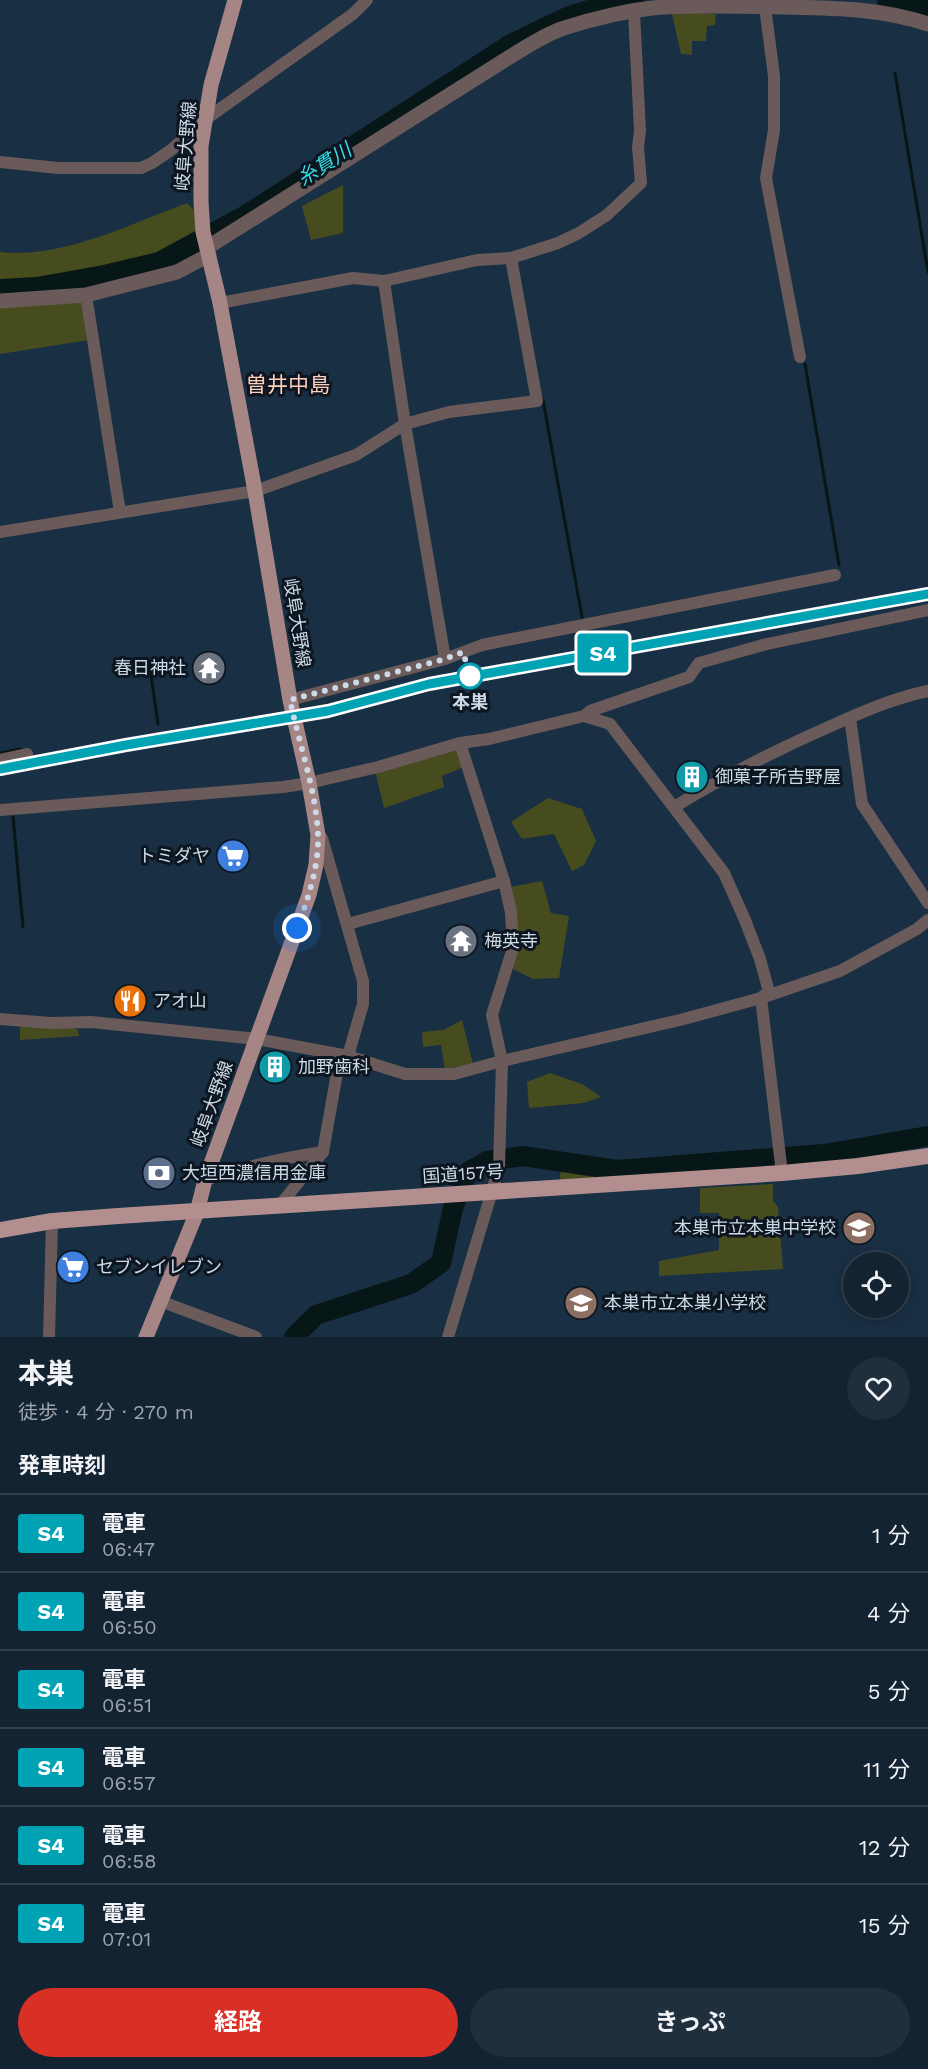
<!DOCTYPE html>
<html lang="ja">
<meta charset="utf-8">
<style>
body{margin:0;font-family:"Work Sans","Noto Sans JP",sans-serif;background:#202f3e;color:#f1f3f6;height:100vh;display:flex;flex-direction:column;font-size:22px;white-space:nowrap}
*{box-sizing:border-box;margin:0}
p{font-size:20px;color:#9da4ac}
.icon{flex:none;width:33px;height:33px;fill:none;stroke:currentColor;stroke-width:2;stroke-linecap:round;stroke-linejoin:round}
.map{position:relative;height:1337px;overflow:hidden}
.panel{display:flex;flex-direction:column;background:#132332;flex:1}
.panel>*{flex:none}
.badge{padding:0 12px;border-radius:4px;font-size:21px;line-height:39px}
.fabs{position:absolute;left:843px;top:1252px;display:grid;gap:12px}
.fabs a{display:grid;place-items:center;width:66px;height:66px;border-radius:50%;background:#132332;box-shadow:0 3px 15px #0003,0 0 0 2px #32404d;font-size:30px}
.you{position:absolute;width:30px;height:30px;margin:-15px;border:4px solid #fff;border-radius:50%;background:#1a73e8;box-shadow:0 0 0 9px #1a73e833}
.map>.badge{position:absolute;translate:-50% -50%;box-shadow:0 0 0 3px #fff}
h2{padding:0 18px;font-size:22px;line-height:54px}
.round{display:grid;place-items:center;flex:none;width:63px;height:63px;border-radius:32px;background:#202f3e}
.overview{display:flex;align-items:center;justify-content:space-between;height:102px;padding:0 18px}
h1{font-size:28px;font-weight:700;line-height:45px}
.primary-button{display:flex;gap:12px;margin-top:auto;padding:12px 18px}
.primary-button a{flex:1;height:69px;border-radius:36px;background:#d93025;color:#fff;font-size:24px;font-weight:700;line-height:69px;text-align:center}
.primary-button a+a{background:#202f3e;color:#f1f3f6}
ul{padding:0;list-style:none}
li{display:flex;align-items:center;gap:18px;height:78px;padding:0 18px;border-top:2px solid #32404d}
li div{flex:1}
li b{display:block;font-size:22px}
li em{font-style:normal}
li .badge{min-width:66px;font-weight:700;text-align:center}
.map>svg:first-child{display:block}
.green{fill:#464c1e}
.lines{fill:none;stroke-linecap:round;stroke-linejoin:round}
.stream{stroke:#071616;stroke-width:3}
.river{stroke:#071616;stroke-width:20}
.minor{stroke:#6a5a5a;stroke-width:12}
.tertiary{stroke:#6a5a5a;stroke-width:15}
.primary{stroke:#a68585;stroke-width:15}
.trunk{stroke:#b28e8e;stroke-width:16}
.rail-casing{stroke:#7c8d9d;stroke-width:5}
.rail{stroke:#0d1620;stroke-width:3;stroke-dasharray:9;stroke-linecap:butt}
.line-casing{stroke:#fff;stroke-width:14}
.line{stroke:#00a3b4;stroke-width:9}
.walk{stroke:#ccd9e6;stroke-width:6;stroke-dasharray:0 10.8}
.stop-dot{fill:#fff;stroke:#00a3b4;stroke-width:3}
.labels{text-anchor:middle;stroke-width:6;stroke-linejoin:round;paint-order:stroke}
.street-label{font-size:18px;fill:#ccd9e6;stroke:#0d1620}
.poi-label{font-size:18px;fill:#ccd9e6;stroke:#0d1620;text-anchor:start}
.stop-label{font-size:18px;font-weight:bold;fill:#ccd9e6;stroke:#0d1620}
.water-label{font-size:20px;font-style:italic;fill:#35dce6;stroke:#0d1620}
.quarter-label{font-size:21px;fill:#ffcfbd;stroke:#0d1620}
</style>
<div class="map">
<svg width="928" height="1337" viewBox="0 0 928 1337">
<rect width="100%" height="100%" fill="#192f43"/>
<g class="green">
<path d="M 690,13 L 716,14 L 715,25 L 707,26 L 706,41 L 692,41 L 692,55 L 681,54 L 672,14 Z"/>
<path d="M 343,185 L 343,233 L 311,240 L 302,206 Z"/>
<path d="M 187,203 L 196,212 L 197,245 L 195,249 L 156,270 L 33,294 L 0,292 L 0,252 C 62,259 130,224 187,203 Z"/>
<path d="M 82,299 L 89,340 L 0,354 L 0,304 Z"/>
<path d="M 459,749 L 464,767 L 442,776 L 444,787 L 384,808 L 375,771 Z"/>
<path d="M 548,798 L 582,809 L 596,841 L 584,865 L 572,871 L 554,834 L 522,839 L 511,822 Z"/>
<path d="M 542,881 L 551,913 L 569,916 L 559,978 L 533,979 L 511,968 L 510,887 Z"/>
<path d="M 462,1020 L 473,1064 L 445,1069 L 441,1045 L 423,1047 L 422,1032 L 443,1030 Z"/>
<path d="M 20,1025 L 72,1028 L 78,1030 L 79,1036 L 20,1040 Z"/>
<path d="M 550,1073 L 582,1084 L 601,1097 L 584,1103 L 529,1108 L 527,1082 Z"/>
<path d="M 561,1167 L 599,1170 L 607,1176 L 560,1180 Z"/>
<path d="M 773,1184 L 773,1201 L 778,1207 L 783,1269 L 659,1276 L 659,1261 L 719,1250 L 719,1213 L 700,1213 L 700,1188 Z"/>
</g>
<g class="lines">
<g class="stream">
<path d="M 895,73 L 928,272"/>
<path d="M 805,364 L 839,565"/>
<path d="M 543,400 L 582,617"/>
<path d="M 151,675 L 158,724"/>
<path d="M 0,753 L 21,749"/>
<path d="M 13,817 L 23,927"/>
</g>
<g class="river">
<path d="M 887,0 L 908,3 L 928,10"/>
<path d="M 0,289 L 37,287 L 104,275 L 159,262 L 246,215 L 511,44 L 569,16 L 606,5 L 635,0"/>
<path d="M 294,1337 L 316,1315 L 411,1284 L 441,1263 L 453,1208 L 468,1172 L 487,1161 L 523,1156 L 617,1170 L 824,1154 L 928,1136"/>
</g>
<g class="minor">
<path d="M 765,7 L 774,76 L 774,130 L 766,178 L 800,357"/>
<path d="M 0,162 L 58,168 L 141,168 L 152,163 L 171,150 L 206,119 L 353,14 L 367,0"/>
<path d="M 384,281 L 405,424 L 445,659"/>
<path d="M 86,295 L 120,512"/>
<path d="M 220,303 L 353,278 L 384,281 L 477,260 L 511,258 L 558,243 L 579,233 L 607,215 L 641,183 L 638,147 L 640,131 L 634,12"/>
<path d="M 0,532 L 255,491 L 356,455 L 405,424 L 449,412 L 537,401 L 511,258"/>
<path d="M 290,700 L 445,659 L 482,645 L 835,575"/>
<path d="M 584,716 L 610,724 L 724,873 L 745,920 L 760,959 L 769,992 L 762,997"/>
<path d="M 850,718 L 862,804 L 928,903"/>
<path d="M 0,760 L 27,754"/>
<path d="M 674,807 C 725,776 778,749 833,725 C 865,711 894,698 928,691"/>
<path d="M 0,810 L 283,787 L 309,783 L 378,767 L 460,743 L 489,739 L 584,716 L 590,711 L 689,677 L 699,663 L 767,644 L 928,610"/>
<path d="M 318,835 L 322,838 L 363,981 L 363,1004 L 348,1056"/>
<path d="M 348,924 L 504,881"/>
<path d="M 761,998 L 782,1173"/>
<path d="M 0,1019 L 51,1023 L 91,1022 L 257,1039 L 348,1056 L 405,1074 L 454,1074 L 502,1061 L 680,1020 L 761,998 L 840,971 L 917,929 L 928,920"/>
<path d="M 205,1180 C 244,1167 282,1158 323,1152 L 340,1056"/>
<path d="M 280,1205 L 323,1152"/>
<path d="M 160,1301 L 256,1337"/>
<path d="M 49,1337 L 52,1221"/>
<path d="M 448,1337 L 499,1168 L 502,1061 L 492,1015 L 513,948 L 511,912 L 504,881 L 460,743"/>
</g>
<g class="tertiary">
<path d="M 208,247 L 508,58 C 525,48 542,36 561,29 C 591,19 632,9 664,7 C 703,5 744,6 783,7 C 834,8 879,8 928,24"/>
<path d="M 0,301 L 86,295 L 177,272 L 209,255"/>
</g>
<path class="primary" d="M 146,1337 L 197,1212 L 205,1180 L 309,895 L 316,865 L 318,835 L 309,783 L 290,700 L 255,491 L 220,303 L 203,232 L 201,202 L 201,146 L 211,85 L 235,0"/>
<path class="trunk" d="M 0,1230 L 52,1221 L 118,1216 L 782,1173 L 858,1166 L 928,1156"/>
<defs>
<path id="rail" d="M 0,769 L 125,745 L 328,711 L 429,684 L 928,594"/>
</defs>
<use href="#rail" class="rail-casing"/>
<use href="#rail" class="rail"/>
</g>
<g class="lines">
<defs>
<path id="line" d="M 0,769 L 126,745 L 328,711 L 429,684 L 928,594"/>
</defs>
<use href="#line" class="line-casing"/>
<use href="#line" class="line"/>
<path class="walk" d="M 297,928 C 308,899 319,867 318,835 C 316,790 299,744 290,700 L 445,659 L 463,652 L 470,676"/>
</g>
<defs>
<symbol id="temple-disc" viewBox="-11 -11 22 22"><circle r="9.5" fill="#6b7280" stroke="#0d1620"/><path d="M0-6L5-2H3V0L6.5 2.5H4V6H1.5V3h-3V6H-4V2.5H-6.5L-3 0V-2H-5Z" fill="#fff"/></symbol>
<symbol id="building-disc" viewBox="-11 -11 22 22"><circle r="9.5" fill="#0f9aa8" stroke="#0d1620"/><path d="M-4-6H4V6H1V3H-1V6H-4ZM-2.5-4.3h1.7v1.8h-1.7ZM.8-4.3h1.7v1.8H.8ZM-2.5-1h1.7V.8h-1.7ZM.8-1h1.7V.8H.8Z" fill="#fff"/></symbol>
<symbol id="supermarket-disc" viewBox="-11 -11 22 22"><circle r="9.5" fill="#3f7fe0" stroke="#0d1620"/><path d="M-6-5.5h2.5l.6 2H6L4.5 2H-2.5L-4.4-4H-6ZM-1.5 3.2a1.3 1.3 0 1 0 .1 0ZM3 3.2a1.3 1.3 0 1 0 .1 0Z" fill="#fff"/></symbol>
<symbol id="restaurant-disc" viewBox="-11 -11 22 22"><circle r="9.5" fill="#e8710a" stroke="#0d1620"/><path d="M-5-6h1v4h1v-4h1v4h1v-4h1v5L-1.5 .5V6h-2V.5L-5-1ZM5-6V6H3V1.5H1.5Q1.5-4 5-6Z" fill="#fff"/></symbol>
<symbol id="bank-disc" viewBox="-11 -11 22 22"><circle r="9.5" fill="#5c6f8a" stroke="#0d1620"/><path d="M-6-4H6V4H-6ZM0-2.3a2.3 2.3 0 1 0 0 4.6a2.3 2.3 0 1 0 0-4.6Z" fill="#fff"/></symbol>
<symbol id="school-disc" viewBox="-11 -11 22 22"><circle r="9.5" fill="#8d6e63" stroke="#0d1620"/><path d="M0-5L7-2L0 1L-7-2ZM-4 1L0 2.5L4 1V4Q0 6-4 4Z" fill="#fff"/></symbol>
</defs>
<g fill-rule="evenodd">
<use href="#temple-disc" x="190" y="649" width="38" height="38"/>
<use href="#building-disc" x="673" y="758" width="38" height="38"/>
<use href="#supermarket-disc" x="214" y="837" width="38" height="38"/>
<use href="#temple-disc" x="442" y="922" width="38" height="38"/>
<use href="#restaurant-disc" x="111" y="982" width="38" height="38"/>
<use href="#building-disc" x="256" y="1048" width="38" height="38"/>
<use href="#bank-disc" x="140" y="1154" width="38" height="38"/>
<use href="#school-disc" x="840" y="1209" width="38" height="38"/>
<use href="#supermarket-disc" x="54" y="1248" width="38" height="38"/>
<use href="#school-disc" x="562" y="1284" width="38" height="38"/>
</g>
<circle class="stop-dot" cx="470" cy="676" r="12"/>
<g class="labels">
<g class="street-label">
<text transform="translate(186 146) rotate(-85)" y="6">岐阜大野線</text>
<text transform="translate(297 623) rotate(81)" y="6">岐阜大野線</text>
<text transform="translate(212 1104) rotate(-70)" y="6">岐阜大野線</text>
<text transform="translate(463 1174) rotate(-4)" y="6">国道157号</text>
</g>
<g class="poi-label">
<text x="186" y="674" text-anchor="end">春日神社</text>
<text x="715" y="783">御菓子所吉野屋</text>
<text x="210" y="862" text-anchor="end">トミダヤ</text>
<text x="484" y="947">梅英寺</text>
<text x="153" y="1007">アオ山</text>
<text x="298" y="1073">加野歯科</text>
<text x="182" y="1179">大垣西濃信用金庫</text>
<text x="836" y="1234" text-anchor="end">本巣市立本巣中学校</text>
<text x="96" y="1273">セブンイレブン</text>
<text x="604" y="1309">本巣市立本巣小学校</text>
</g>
<g class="stop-label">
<text x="470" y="708">本巣</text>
</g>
<g class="water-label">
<text transform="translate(324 164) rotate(-33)" y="7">糸貫川</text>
</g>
<g class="quarter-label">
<text x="288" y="392">曽井中島</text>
</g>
</g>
</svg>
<div class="fabs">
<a><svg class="icon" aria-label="locate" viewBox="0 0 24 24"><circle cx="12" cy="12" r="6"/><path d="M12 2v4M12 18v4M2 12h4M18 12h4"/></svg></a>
</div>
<div class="you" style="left:297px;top:928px"></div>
<b class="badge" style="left:603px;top:653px;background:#00a3b4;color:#fff">S4</b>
</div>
<section class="panel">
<div class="overview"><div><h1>本巣</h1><p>徒歩 · 4 分 · 270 m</p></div><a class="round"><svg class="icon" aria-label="heart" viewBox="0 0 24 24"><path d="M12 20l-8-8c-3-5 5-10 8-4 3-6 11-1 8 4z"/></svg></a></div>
<h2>発車時刻</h2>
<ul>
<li><span class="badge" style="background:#00a3b4;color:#fff">S4</span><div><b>電車</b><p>06:47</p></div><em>1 分</em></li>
<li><span class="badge" style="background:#00a3b4;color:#fff">S4</span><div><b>電車</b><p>06:50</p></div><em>4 分</em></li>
<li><span class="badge" style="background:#00a3b4;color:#fff">S4</span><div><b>電車</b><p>06:51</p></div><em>5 分</em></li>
<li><span class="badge" style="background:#00a3b4;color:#fff">S4</span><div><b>電車</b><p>06:57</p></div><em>11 分</em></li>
<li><span class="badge" style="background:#00a3b4;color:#fff">S4</span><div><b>電車</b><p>06:58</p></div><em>12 分</em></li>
<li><span class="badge" style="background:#00a3b4;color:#fff">S4</span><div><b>電車</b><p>07:01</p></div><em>15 分</em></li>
</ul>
<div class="primary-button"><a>経路</a><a>きっぷ</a></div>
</section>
